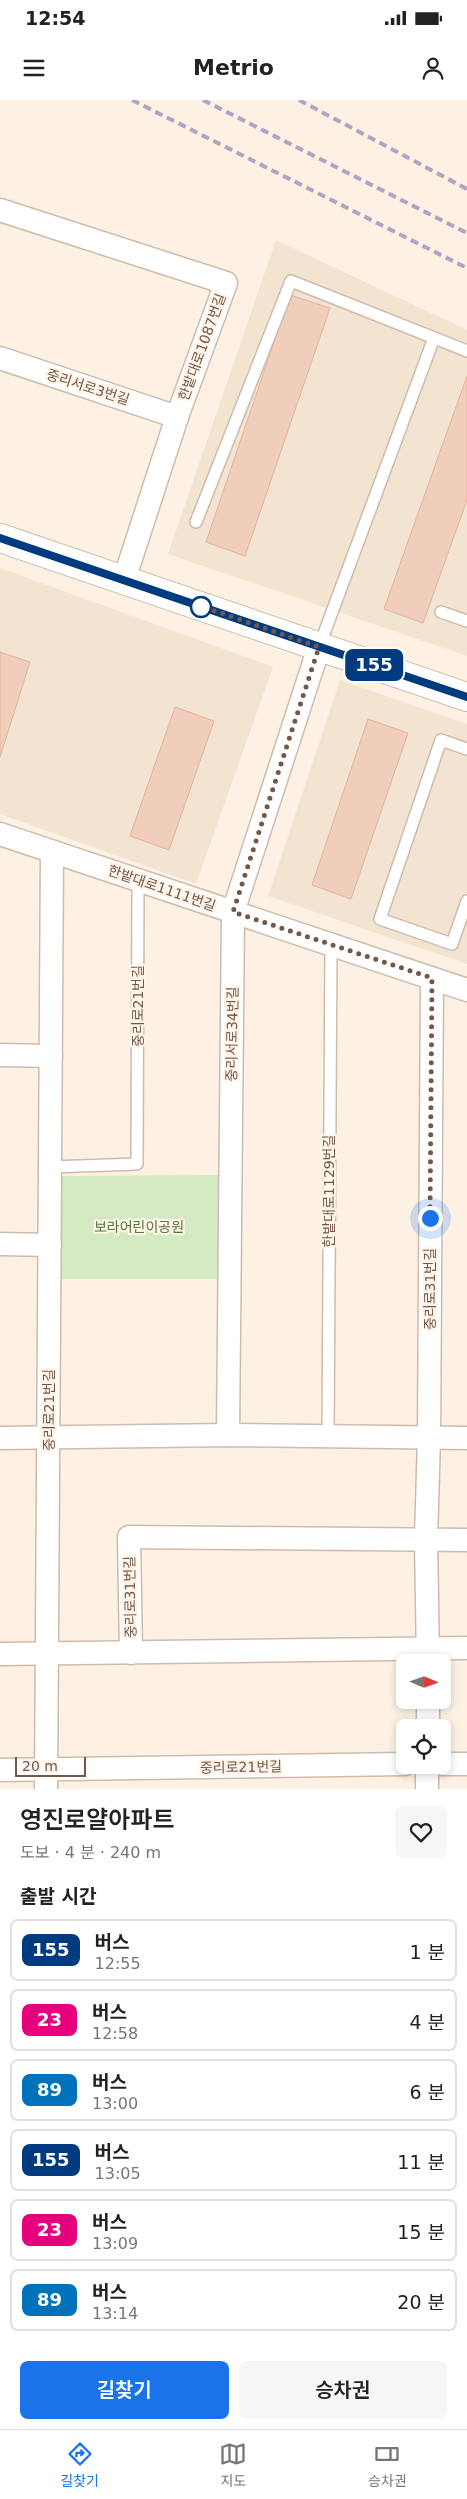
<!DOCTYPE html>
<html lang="ko">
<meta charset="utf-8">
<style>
body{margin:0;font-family:"DejaVu Sans","Noto Sans KR",sans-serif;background:#f6f6f6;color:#222;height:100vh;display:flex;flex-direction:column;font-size:19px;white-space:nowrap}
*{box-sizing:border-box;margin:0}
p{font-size:16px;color:#767676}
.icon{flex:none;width:28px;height:28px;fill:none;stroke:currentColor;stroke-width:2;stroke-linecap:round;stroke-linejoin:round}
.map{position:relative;height:1689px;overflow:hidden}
.panel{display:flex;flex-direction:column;background:#fff;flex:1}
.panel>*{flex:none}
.badge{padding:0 10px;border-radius:8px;font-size:18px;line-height:32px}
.needle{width:32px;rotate:92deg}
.tools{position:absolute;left:396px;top:1554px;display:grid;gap:10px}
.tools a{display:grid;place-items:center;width:55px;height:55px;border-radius:8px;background:#fff;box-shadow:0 2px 8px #0003;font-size:25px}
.scale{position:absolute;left:15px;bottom:12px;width:71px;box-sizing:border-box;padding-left:5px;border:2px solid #735749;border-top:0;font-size:14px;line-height:18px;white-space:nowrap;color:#735749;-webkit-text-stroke:4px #fff5e9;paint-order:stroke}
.you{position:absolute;width:25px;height:25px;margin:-12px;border:4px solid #fff;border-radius:50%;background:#1a73e8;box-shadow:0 0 0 8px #1a73e833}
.map>.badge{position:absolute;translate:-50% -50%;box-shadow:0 0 0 2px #fff}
h2{padding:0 20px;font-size:19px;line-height:45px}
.round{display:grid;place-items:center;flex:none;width:52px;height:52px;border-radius:8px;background:#f6f6f6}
.head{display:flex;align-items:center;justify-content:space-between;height:85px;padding:0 20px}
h1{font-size:24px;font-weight:600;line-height:38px}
.action{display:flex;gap:10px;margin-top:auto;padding:10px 20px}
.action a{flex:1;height:58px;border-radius:8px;background:#1a73e8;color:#fff;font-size:20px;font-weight:600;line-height:58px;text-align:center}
.action a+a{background:#f6f6f6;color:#222}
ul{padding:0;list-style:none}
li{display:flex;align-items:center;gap:15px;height:62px;margin:0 10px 8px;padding:0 10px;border:2px solid #e0e0e0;border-radius:8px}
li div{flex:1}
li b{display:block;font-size:19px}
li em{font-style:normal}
li .badge{min-width:55px;font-weight:700;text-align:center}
.status{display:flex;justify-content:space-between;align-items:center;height:35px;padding:0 25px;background:#fff;direction:ltr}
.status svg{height:14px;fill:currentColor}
header{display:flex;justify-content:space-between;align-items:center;height:65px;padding:0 20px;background:#fff;font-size:22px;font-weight:600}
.dock{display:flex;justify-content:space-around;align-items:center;height:70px;border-top:1px solid #e0e0e0;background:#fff;font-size:14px;color:#767676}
.dock a{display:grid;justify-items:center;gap:2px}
.dock .on{color:#1a73e8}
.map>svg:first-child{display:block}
.residential{fill:#f3e3d1}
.green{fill:#d3e9c2}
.building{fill:#f1cebb;stroke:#e3b49c}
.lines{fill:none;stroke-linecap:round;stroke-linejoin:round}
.service-casing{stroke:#cfbbad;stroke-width:14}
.minor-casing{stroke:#cfbbad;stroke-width:25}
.secondary-casing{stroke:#d2baaa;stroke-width:30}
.service{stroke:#fff;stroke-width:11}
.minor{stroke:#fff;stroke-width:22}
.secondary{stroke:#fff;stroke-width:28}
.rail{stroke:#b3a2c5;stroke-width:4;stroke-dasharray:8 5;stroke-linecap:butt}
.line-casing{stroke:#fff;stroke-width:11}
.line{stroke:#003b80;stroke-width:8}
.walk{stroke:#735749;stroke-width:5;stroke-dasharray:0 9}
.stop-dot{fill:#fff;stroke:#003b80;stroke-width:2.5}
.labels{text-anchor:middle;stroke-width:4.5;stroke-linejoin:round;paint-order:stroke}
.street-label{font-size:14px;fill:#735749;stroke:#fff5e9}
.park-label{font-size:14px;fill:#547842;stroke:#fff5e9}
</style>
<div class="status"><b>12:54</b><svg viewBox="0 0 49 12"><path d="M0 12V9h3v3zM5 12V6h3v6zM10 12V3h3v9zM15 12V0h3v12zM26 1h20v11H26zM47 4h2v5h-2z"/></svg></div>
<header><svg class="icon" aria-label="menu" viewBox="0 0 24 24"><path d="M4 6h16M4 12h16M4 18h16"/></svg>Metrio<svg class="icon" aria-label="person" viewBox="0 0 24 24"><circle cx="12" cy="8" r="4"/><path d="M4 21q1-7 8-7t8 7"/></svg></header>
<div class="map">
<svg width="467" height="1689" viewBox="0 0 467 1689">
<rect width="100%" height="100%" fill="#fcf1e3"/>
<g class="residential">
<path d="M 276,140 L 467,230 L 467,556 L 168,454 Z"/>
<path d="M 0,468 L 273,567 L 196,784 L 0,714 Z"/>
<path d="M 340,580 L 467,624 L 467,864 L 268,796 Z"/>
</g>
<path class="green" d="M 221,1075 L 221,1179 L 58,1179 L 58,1076 Z"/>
<g class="building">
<path d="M 290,195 L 330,208 L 245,456 L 206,442 Z"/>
<path d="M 467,276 L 467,400 L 423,523 L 384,509 Z"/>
<path d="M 0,552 L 30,562 L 0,657 Z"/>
<path d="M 175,607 L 214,621 L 169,750 L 130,736 Z"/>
<path d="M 368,619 L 408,633 L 351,799 L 312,785 Z"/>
</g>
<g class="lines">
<defs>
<g id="service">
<path d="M 196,422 L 291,181 L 467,251"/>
<path d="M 441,512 L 467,521"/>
<path d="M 319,547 L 434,238"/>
<path d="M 467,649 L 441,640 L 380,819 L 452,844 L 467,801"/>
<path d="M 50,1067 L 137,1064 L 138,780"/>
<path d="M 328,1337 L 331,845"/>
</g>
<g id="minor">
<path d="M 0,110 L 226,183 L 177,317 L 124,480"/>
<path d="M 0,258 L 177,317"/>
<path d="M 0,734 L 467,890"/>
<path d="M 0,955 L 51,956"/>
<path d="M 0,1144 L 50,1145"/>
<path d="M 228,1335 L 233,812 L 319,547"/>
<path d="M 0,1338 L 228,1335 L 467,1338"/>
<path d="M 131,1553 L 129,1437 L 467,1440"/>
<path d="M 0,1554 L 467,1548"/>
<path d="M 428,1562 L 426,1439 L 429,1338 L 432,879"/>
<path d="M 428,1628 L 428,1600"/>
<path d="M 442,1664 L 467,1664"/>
<path d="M 0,1670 L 405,1664"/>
<path d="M 46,1689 L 52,752"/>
<path d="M 427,1689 L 427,1665"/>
</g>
<path id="secondary" d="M 0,438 L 467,597"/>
</defs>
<use href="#service" class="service-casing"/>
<use href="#minor" class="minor-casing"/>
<use href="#secondary" class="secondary-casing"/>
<use href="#service" class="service"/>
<use href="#minor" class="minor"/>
<use href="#secondary" class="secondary"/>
<g class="rail">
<path d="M 132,0 L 467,168"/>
<path d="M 203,0 L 467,133"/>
<path d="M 299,0 L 467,89"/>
</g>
</g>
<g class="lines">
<defs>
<path id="line" d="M 0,438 L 467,597"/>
</defs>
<use href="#line" class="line-casing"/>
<use href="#line" class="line"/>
<path class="walk" d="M 201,507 L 195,504 L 319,547 L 233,812 L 432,878 L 430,1118"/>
</g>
<circle class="stop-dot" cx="201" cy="507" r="10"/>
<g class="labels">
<g class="street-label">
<text transform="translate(202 247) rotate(-70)" y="5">한밭대로1087번길</text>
<text transform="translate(88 287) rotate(18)" y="5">중리서로3번길</text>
<text transform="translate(162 788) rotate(19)" y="5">한밭대로1111번길</text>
<text transform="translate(138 906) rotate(-90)" y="5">중리로21번길</text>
<text transform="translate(232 934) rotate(-89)" y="5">중리서로34번길</text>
<text transform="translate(329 1091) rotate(-90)" y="5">한밭대로1129번길</text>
<text transform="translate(430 1189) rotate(-90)" y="5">중리로31번길</text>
<text transform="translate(49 1310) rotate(-90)" y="5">중리로21번길</text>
<text transform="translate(130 1497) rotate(-91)" y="5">중리로31번길</text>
<text transform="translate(241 1667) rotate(-1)" y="5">중리로21번길</text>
</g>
<g class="park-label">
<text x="139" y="1132">보라어린이공원</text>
</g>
</g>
</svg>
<div class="tools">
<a><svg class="needle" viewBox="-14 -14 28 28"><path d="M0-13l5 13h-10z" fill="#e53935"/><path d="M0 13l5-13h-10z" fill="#767676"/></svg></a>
<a><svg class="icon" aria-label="locate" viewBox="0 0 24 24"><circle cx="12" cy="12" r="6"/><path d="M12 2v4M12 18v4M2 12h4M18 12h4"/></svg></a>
</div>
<div class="scale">20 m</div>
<div class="you" style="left:430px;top:1118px"></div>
<b class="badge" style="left:374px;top:565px;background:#003b80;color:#fff">155</b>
</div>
<section class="panel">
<div class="head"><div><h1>영진로얄아파트</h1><p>도보 · 4 분 · 240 m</p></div><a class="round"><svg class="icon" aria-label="heart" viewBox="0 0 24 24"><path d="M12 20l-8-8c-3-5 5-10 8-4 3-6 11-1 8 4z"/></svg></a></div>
<h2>출발 시간</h2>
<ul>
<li><span class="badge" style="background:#003b80;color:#fff">155</span><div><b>버스</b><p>12:55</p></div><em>1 분</em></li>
<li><span class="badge" style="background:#e6007e;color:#fff">23</span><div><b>버스</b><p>12:58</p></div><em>4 분</em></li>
<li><span class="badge" style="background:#0072bc;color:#fff">89</span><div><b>버스</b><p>13:00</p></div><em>6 분</em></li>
<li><span class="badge" style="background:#003b80;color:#fff">155</span><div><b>버스</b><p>13:05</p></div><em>11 분</em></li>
<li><span class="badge" style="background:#e6007e;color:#fff">23</span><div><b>버스</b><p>13:09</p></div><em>15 분</em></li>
<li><span class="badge" style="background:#0072bc;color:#fff">89</span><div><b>버스</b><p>13:14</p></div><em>20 분</em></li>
</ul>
<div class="action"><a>길찾기</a><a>승차권</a></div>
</section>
<nav class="dock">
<a class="on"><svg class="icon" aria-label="directions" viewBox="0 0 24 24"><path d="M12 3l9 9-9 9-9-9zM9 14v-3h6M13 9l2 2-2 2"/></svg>길찾기</a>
<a><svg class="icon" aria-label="map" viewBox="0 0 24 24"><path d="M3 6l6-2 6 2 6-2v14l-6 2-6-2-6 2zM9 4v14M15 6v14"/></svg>지도</a>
<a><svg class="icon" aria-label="tickets" viewBox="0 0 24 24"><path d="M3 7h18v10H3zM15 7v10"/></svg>승차권</a>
</nav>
